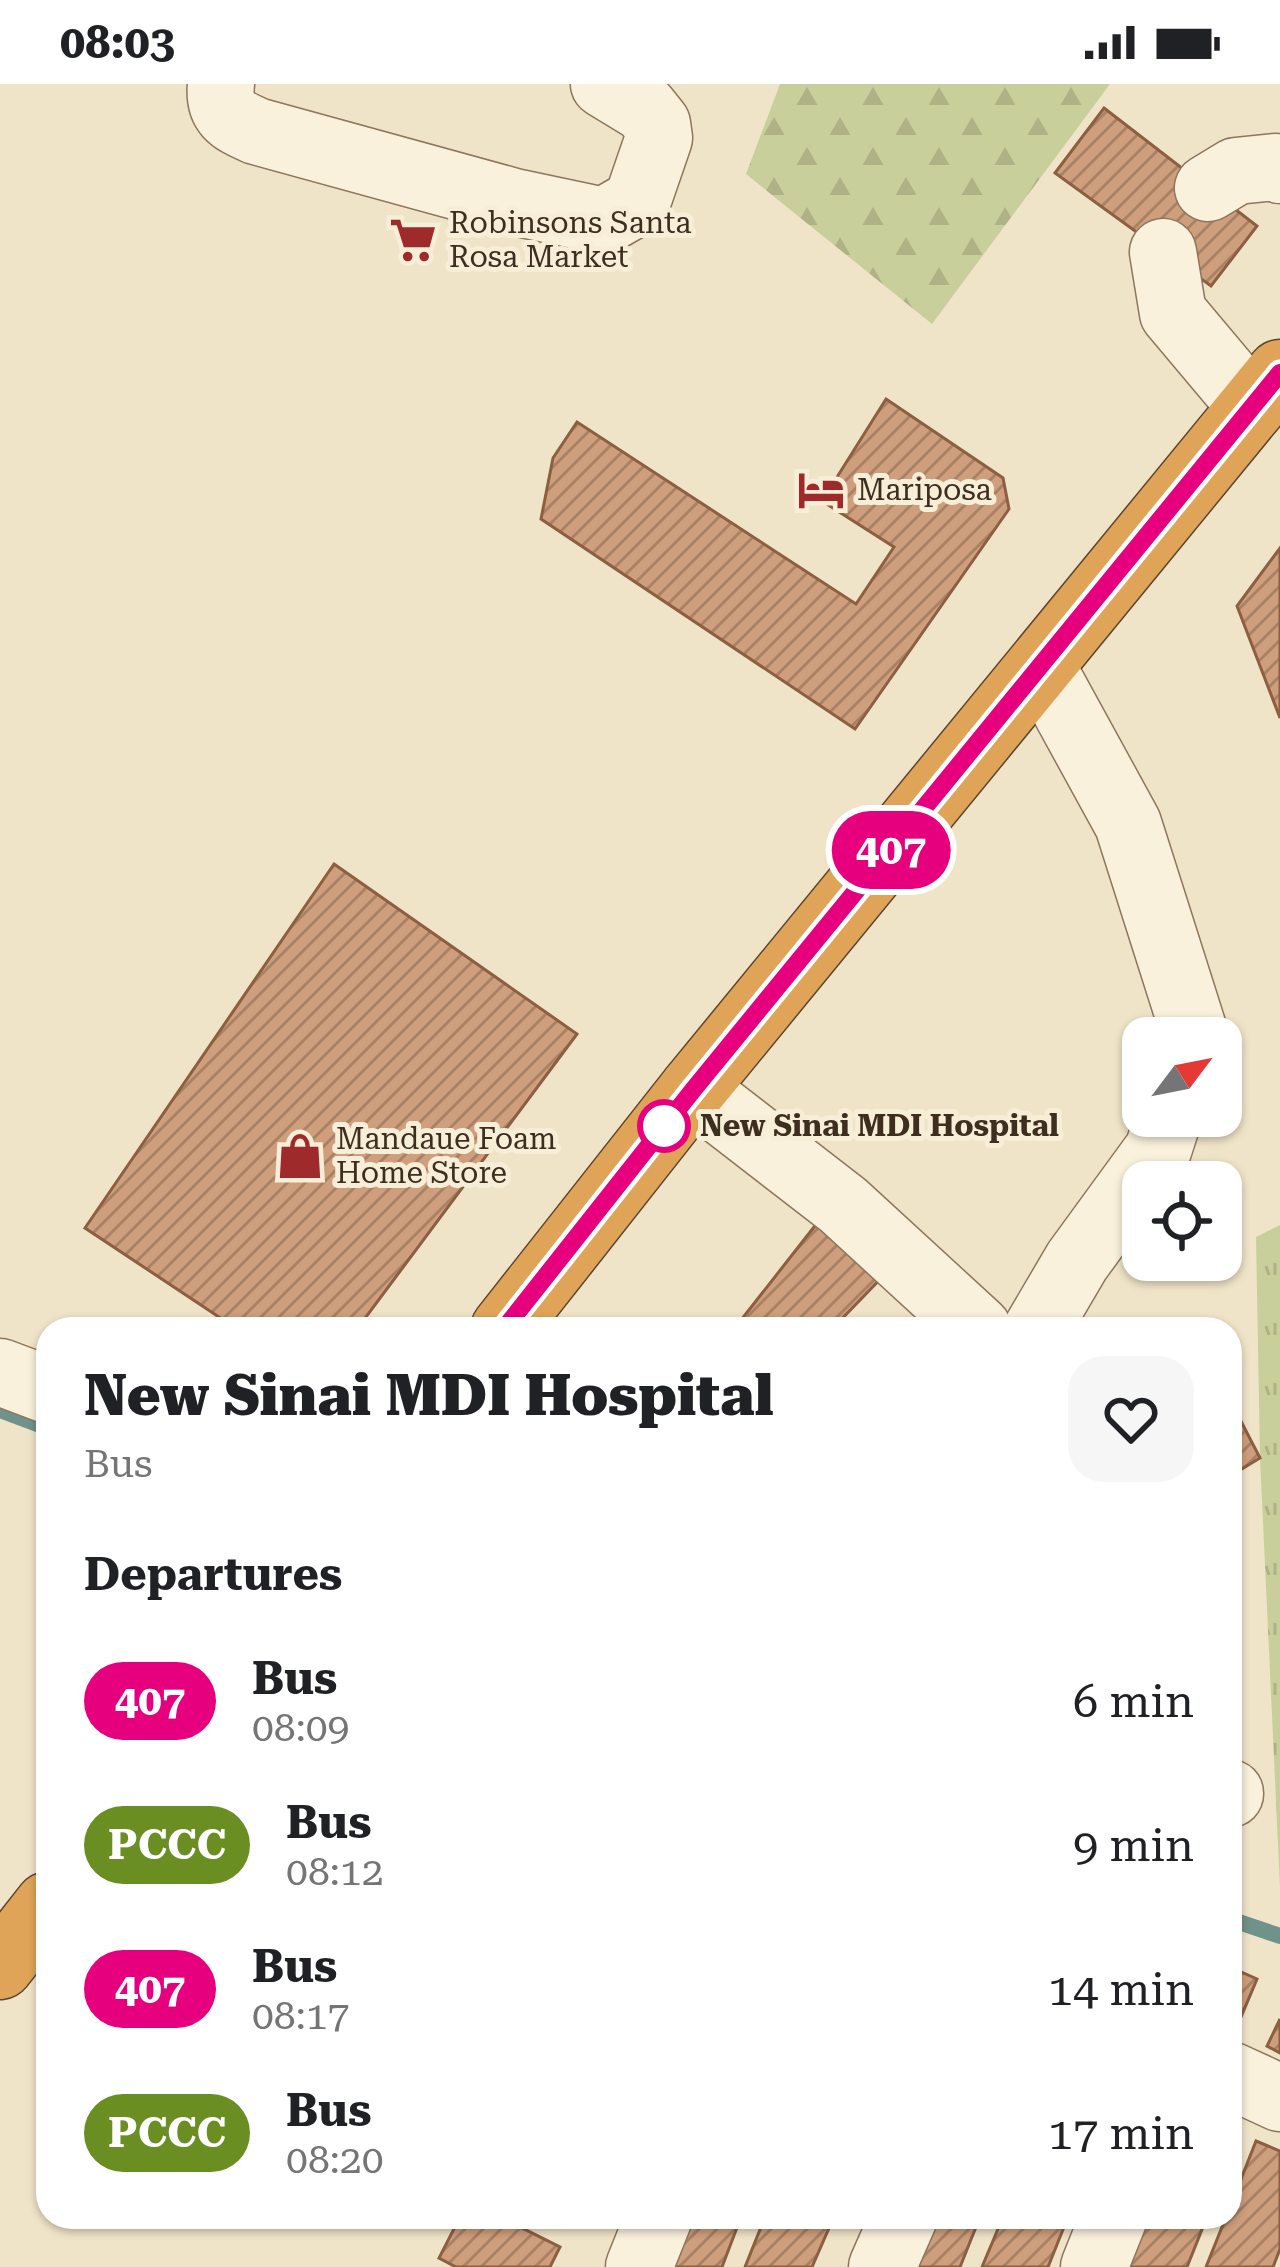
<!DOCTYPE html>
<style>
body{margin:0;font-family:"Roboto Serif",serif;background:#f6f6f6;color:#202124;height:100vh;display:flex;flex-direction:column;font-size:45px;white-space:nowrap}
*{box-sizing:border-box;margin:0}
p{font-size:39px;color:#757577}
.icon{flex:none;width:66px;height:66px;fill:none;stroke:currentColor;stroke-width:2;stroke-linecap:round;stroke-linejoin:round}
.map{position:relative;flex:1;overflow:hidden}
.sheet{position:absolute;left:36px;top:1233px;width:1206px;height:912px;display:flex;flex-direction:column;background:#fff;border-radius:36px;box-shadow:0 3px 9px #0004}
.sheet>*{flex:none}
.badge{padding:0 24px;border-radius:39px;font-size:42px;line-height:78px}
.needle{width:78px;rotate:58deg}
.tools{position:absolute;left:1122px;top:933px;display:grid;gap:24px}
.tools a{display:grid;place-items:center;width:120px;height:120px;border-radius:24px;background:#fff;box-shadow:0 3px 9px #0004;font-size:60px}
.map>.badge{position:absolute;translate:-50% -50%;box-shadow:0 0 0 6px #fff}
h2{padding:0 48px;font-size:45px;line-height:108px}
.round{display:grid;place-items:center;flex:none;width:126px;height:126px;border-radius:36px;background:#f6f6f6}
.summary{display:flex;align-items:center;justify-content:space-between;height:204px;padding:0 48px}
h1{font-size:57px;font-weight:800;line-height:90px}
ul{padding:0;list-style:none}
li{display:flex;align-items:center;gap:36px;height:144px;padding:0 48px}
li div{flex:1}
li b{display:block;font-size:45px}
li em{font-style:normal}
li .badge{min-width:132px;font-weight:700;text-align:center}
.status{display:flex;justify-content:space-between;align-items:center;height:84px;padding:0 60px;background:#fff;direction:ltr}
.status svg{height:33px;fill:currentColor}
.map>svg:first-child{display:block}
.grass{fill:url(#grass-tufts)}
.forest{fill:url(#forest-firs)}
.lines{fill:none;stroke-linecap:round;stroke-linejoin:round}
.stream{stroke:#6f938a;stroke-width:16}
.building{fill:url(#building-hatch);stroke:#8d5f41;stroke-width:3}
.minor-casing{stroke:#8d765c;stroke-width:69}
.highway-casing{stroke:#5b4430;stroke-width:69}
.minor{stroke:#faf1dc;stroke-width:66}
.highway{stroke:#e0a458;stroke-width:66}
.line-casing{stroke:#fff;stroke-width:27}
.line{stroke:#e6007e;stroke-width:18}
.stop-dot{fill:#fff;stroke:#e6007e;stroke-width:6}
.labels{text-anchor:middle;stroke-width:10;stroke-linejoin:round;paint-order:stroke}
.poi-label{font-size:30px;fill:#3d2e20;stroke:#f7eed8;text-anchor:start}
.stop-label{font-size:30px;font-weight:bold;fill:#3d2e20;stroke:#f7eed8;text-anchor:start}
</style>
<div class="status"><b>08:03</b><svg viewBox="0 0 49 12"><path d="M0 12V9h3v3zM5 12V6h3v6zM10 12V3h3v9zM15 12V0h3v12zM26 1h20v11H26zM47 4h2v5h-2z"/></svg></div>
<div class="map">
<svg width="1280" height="2183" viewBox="0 0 1280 2183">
<defs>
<pattern id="grass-tufts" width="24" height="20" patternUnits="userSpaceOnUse" patternTransform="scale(3)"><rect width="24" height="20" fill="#c9cf9b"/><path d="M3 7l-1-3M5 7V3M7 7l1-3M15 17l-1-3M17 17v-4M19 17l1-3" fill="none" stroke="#aeb285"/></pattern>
<pattern id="forest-firs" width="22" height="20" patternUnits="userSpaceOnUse" patternTransform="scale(3)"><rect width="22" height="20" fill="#c9cf9b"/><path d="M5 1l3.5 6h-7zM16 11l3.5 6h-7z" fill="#aeb285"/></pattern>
<pattern id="building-hatch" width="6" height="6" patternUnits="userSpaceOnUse" patternTransform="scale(3)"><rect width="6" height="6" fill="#cf9f7d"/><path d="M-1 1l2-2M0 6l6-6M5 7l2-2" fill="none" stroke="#a98266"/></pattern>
</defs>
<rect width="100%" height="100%" fill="#f0e4c8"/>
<path class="grass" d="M 1280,1141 L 1280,1803 L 1260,1374 L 1256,1153 Z"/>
<path class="forest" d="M 780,0 L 1110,0 L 932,240 L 746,90 Z"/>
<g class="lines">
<g class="stream">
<path d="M 0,1326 L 48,1344"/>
<path d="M 1230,1835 L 1280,1852"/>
</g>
</g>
<g class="building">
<path d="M 1104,24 L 1257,142 L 1211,202 L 1055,89 Z"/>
<path d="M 886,315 L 1003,394 L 1009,425 L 855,645 L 541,435 L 553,374 L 577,338 L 856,520 L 894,463 L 822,417 Z"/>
<path d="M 1280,464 L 1280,634 L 1237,522 Z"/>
<path d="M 334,780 L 577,950 L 357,1245 L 237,1245 L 85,1144 Z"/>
<path d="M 825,1129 L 891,1184 L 832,1245 L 734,1245 Z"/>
<path d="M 1230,1316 L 1260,1374 L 1230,1392 Z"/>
<path d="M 1230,1883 L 1257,1895 L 1233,1952 L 1230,1950 Z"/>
<path d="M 1280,1935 L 1280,1969 L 1267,1962 Z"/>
<path d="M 1256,2057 L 1280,2067 L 1280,2165 L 1273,2183 L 1206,2183 L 1226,2133 L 1230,2133 L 1230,2123 Z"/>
<path d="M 460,2133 L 500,2133 L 560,2163 L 550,2183 L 456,2183 L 439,2174 Z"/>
<path d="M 681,2133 L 741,2133 L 722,2183 L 661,2183 Z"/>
<path d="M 765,2133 L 799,2133 L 829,2144 L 812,2183 L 745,2183 Z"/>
<path d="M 914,2133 L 980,2133 L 960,2183 L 893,2183 Z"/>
<path d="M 1003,2133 L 1068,2133 L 1048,2183 L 982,2183 Z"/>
<path d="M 1140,2133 L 1207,2133 L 1187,2183 L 1120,2183 Z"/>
</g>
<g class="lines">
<defs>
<g id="minor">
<path d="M 221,0 C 218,29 231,36 256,47 L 514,118 L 604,137 L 637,118 L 659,54 L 657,40 L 645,25 L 604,0"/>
<path d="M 1208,104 L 1236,87 L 1275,83 L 1280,86"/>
<path d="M 1163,168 L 1173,229 L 1252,323"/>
<path d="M 1042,583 L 1128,740 L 1196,954"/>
<path d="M 693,1005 L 843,1121 L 978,1245"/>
<path d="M 1037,1245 L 1077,1177 L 1158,1066 L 1169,1032"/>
<path d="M 0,1288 L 48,1306"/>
<path d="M 1230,1709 L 1230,1710"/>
<path d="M 1230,1991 L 1280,2014"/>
<path d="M 639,2183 L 659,2133"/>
<path d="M 882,2183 L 904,2133"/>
<path d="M 1094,2183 L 1114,2133"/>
</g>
<g id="highway">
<path d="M 504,1245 L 693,1005 L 1280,289"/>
<path d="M 0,1882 L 48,1821"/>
</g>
</defs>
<use href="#minor" class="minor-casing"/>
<use href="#highway" class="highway-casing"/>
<use href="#minor" class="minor"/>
<use href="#highway" class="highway"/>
</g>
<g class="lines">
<defs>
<path id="line" d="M 504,1245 L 693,1006 L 1280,289"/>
</defs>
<use href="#line" class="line-casing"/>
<use href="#line" class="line"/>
</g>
<defs>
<symbol id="supermarket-bare" viewBox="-9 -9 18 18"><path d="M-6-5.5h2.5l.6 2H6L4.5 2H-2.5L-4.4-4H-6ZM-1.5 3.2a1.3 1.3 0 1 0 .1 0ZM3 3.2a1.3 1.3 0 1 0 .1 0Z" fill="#9e2a2b" stroke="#f7eed8" stroke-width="2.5" paint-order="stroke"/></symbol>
<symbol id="hotel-bare" viewBox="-9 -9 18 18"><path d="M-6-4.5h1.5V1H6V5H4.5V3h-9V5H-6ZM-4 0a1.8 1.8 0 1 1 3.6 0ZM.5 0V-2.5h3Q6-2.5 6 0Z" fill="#9e2a2b" stroke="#f7eed8" stroke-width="2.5" paint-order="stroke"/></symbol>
<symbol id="shop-bare" viewBox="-9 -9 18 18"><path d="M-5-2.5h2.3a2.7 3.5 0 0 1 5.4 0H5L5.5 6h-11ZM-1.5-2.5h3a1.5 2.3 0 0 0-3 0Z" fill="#9e2a2b" stroke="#f7eed8" stroke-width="2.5" paint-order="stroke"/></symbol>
</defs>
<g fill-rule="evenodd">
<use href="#supermarket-bare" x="380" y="123" width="66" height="66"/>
<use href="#hotel-bare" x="788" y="373" width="66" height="66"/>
<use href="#shop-bare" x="267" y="1039" width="66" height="66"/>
</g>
<circle class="stop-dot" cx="664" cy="1042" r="24"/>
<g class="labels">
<g class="poi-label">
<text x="449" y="149">Robinsons Santa<tspan x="449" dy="34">Rosa Market</tspan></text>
<text x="857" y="416">Mariposa</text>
<text x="336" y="1065">Mandaue Foam<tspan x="336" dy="34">Home Store</tspan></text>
</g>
<g class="stop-label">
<text x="700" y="1052">New Sinai MDI Hospital</text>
</g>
</g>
</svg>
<div class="tools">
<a><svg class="needle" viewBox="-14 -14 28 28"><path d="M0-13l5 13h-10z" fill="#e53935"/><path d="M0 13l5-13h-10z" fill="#757577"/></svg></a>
<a><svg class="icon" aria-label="locate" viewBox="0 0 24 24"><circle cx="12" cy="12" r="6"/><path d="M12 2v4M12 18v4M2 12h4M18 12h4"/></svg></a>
</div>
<b class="badge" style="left:891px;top:766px;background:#e6007e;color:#fff">407</b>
<section class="sheet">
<div class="summary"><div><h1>New Sinai MDI Hospital</h1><p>Bus</p></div><a class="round"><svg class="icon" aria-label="heart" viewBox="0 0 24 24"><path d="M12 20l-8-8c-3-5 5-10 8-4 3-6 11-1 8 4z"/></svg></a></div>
<h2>Departures</h2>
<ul>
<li><span class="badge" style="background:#e6007e;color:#fff">407</span><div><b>Bus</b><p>08:09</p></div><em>6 min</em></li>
<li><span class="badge" style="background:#6b8e23;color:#fff">PCCC</span><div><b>Bus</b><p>08:12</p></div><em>9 min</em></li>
<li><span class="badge" style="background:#e6007e;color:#fff">407</span><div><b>Bus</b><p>08:17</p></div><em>14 min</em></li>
<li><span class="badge" style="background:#6b8e23;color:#fff">PCCC</span><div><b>Bus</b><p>08:20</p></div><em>17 min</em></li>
</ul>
</section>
</div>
